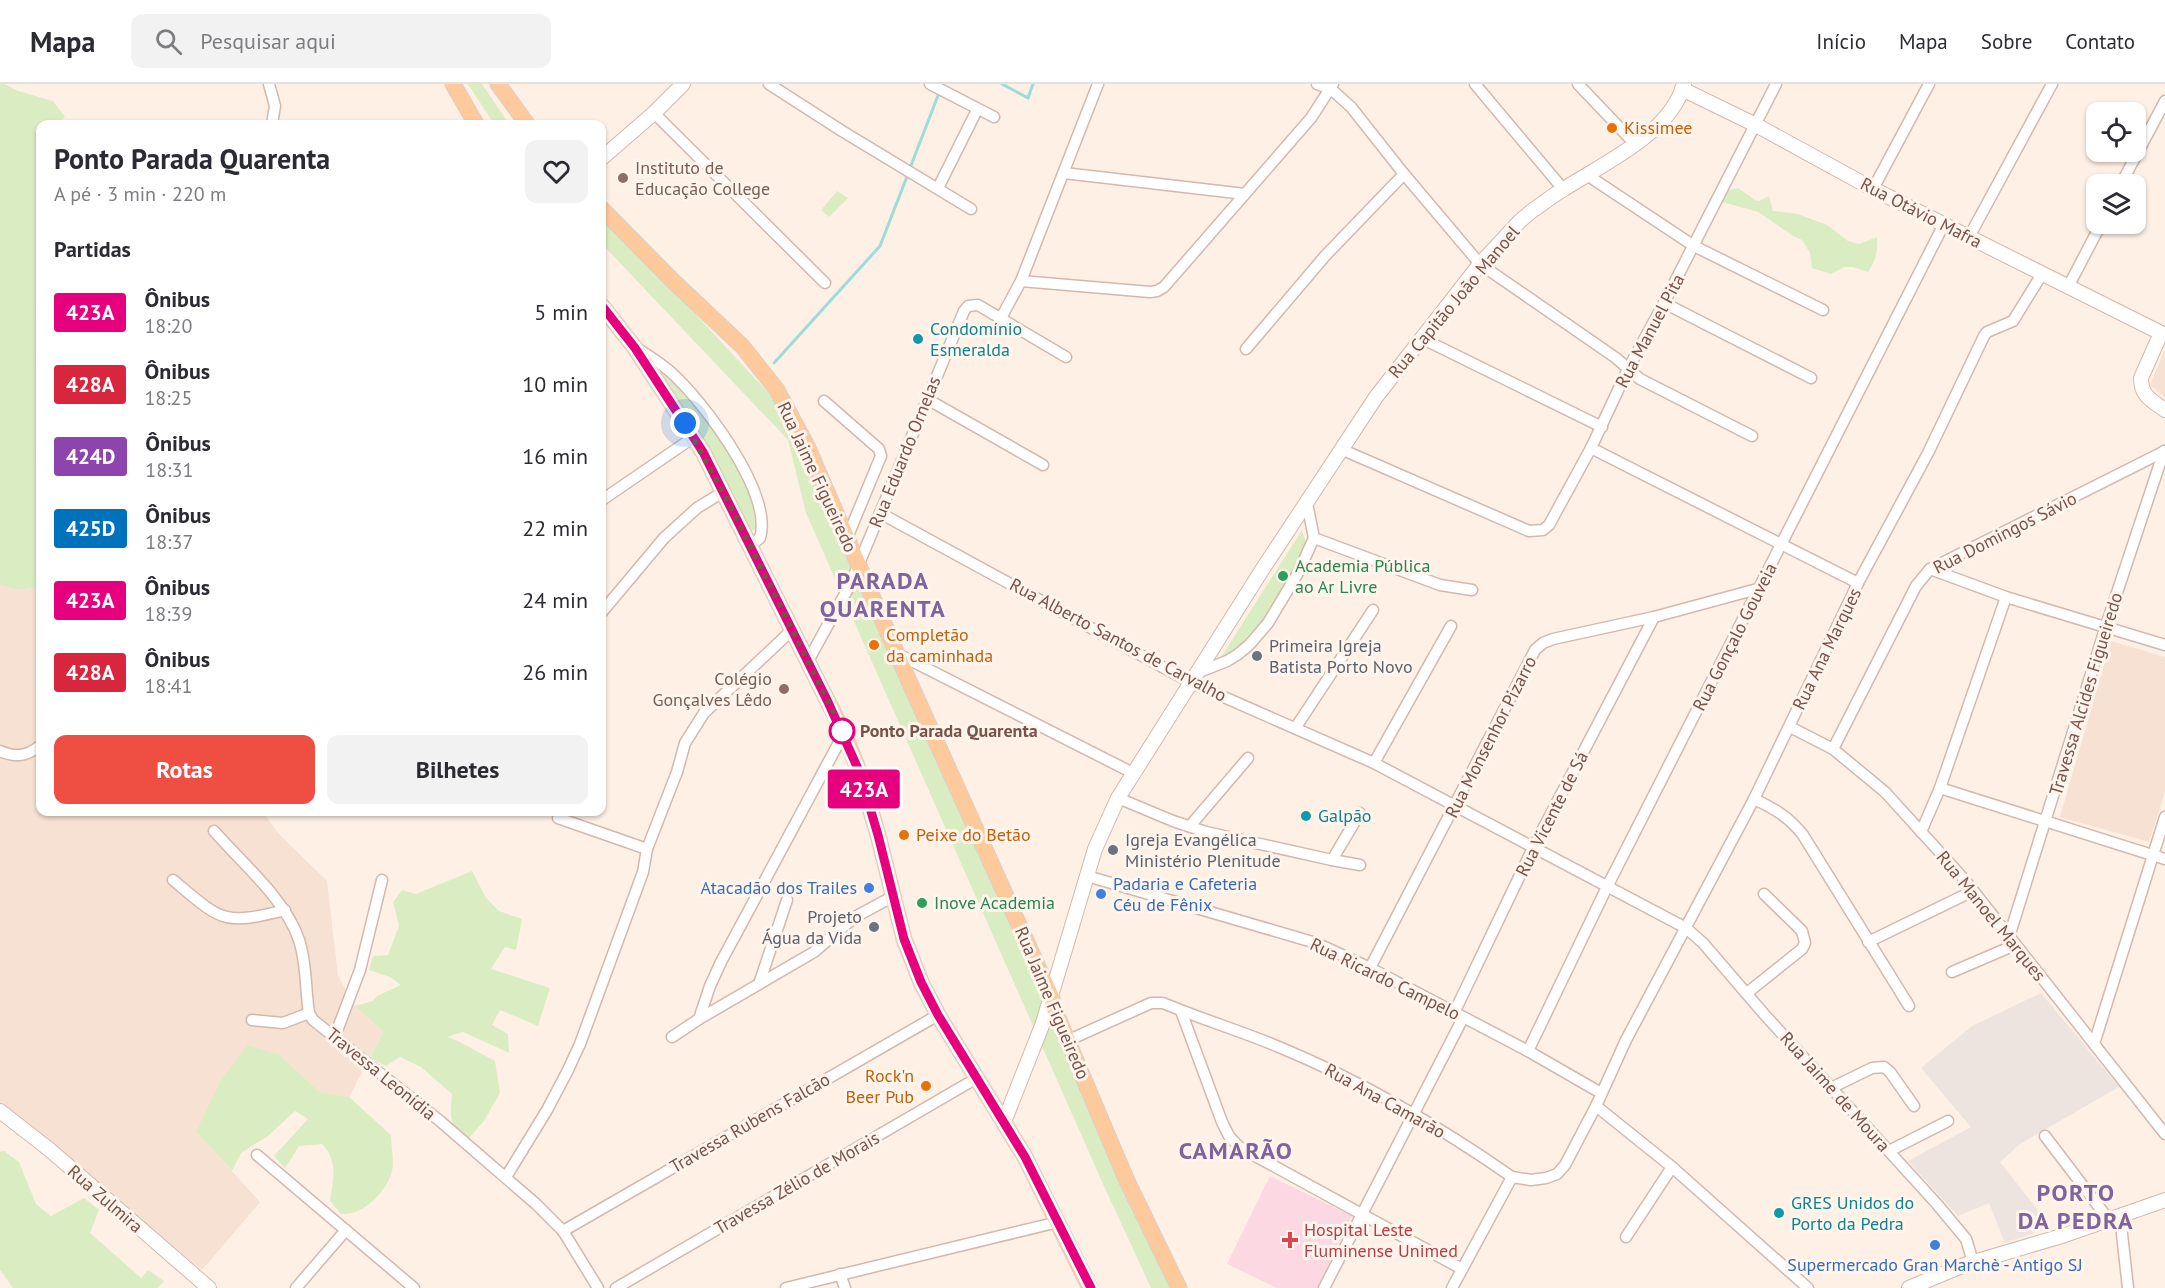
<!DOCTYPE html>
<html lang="pt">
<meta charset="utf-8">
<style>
body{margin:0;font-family:"PT Sans",sans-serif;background:#f2f2f3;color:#2b2b33;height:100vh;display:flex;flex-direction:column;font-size:22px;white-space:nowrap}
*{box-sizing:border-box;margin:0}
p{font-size:20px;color:#7c7c81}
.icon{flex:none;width:33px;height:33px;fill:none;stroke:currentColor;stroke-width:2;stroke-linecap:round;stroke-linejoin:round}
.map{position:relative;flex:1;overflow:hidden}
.drawer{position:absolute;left:36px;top:36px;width:570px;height:696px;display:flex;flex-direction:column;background:#fff;border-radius:12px;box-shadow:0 2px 4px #0004}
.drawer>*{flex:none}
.badge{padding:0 12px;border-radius:4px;font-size:21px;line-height:39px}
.controls{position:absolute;left:2086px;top:18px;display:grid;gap:12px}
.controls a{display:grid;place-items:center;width:60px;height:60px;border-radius:12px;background:#fff;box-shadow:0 2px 4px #0004;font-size:30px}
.you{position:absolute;width:30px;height:30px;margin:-15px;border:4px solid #fff;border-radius:50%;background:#1a73e8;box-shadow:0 0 0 9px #1a73e833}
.map>.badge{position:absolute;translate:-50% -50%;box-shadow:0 0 0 3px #fff}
h2{padding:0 18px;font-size:22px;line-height:54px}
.round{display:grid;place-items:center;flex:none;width:63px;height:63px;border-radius:12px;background:#f2f2f3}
.summary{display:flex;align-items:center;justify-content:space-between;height:102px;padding:0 18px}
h1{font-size:28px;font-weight:700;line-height:45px}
.primary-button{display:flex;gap:12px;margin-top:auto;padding:12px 18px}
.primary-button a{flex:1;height:69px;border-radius:12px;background:#ef4e43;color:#fff;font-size:24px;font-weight:700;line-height:69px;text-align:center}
.primary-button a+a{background:#f2f2f3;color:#2b2b33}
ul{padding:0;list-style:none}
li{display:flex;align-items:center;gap:18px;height:72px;padding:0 18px}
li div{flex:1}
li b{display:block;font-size:22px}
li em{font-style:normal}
li .badge{min-width:66px;font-weight:700;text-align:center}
header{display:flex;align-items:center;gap:36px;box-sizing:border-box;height:84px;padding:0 30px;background:#fff;border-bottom:2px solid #e1e1e2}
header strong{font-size:28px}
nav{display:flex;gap:33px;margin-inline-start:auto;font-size:21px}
.search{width:420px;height:54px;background:#f2f2f3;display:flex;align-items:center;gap:15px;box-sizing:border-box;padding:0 21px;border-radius:12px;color:#7c7c81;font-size:22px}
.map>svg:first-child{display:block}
.residential{fill:#f6e1d3}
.industrial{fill:#ede4df}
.medical{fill:#fcd8e2}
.green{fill:#daedc2}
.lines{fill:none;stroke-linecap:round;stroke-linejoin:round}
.stream{stroke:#9edbdb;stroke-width:3}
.street-casing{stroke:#d3b8ad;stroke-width:13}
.secondary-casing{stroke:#d6b7aa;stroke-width:16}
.primary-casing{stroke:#d9cfcc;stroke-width:17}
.street{stroke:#fff;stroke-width:10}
.secondary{stroke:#fff;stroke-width:14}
.primary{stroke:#ffca9b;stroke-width:15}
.line-casing{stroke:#fff;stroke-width:14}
.line{stroke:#e6007e;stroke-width:9}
.walk{stroke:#795248;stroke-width:6;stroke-dasharray:0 10.8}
.food-dot{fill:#e8710a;stroke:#fff5ed;stroke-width:2}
.education-dot{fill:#8d6e63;stroke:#fff5ed;stroke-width:2}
.culture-dot{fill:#0f9aa8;stroke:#fff5ed;stroke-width:2}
.leisure-dot{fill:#2e9e5b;stroke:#fff5ed;stroke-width:2}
.worship-dot{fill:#6b7280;stroke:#fff5ed;stroke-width:2}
.stop-dot{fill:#fff;stroke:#e6007e;stroke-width:3}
.shop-dot{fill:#3f7fe0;stroke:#fff5ed;stroke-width:2}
.health-dot{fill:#e0444e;stroke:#fff5ed;stroke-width:2}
.labels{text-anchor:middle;stroke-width:6;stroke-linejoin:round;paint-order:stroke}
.food-label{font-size:18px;fill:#c56008;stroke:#fff5ed;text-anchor:start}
.education-label{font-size:18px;fill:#785e54;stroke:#fff5ed;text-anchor:start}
.street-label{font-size:18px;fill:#795248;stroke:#fff5ed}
.culture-label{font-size:18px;fill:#0d838f;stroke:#fff5ed;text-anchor:start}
.leisure-label{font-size:18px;fill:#27864d;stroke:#fff5ed;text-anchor:start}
.worship-label{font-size:18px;fill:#5b616d;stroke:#fff5ed;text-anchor:start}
.stop-label{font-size:18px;font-weight:bold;fill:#795248;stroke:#fff5ed;text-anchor:start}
.shop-label{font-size:18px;fill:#366cbe;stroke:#fff5ed;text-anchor:start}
.health-label{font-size:18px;fill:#be3a42;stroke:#fff5ed;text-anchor:start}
.district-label{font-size:24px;font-weight:bold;letter-spacing:1.5px;fill:#80639c;stroke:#fff5ed}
</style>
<header>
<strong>Mapa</strong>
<div class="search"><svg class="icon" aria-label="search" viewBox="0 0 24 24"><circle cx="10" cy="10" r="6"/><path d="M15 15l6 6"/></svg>Pesquisar aqui</div>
<nav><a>Início</a><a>Mapa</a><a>Sobre</a><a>Contato</a></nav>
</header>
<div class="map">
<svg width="2165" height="1204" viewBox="0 0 2165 1204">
<rect width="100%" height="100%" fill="#fef0e5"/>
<g class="residential">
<path d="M 2165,265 L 2165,314 L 2150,301 Z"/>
<path d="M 0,501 L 19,506 L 40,503 L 40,728 L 263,728 L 278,749 L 327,797 L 338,892 L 355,922 L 383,948 L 349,1013 L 320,1008 L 280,971 L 196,1048 L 260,1118 L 202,1186 L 0,1023 Z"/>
<path d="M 2111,557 L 2165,573 L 2165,708 L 2149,758 L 2060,733 Z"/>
</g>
<path class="industrial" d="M 2041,909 L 2119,1003 L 2020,1060 L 2000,1078 L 2051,1143 L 2005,1159 L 1989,1119 L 1958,1132 L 1908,1077 L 1971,1043 L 1921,984 L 1972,942 Z"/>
<path class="medical" d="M 1270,1092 L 1352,1132 L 1317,1204 L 1277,1204 L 1227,1180 Z"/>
<g class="green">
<path d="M 0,0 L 5,0 L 18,7 L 53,17 L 65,33 L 57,40 L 40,40 L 38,93 L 40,120 L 40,503 L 19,506 L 0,501 Z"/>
<path d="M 468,0 L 482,0 L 509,40 L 494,40 Z"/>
<path d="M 1738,104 L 1755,116 L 1759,117 L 1769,112 L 1773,127 L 1798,130 L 1827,141 L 1848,157 L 1859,160 L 1877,153 C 1878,166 1876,177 1868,188 L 1853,183 L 1844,183 L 1831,190 L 1812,184 L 1810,169 L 1802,156 L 1793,152 L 1758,128 L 1723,118 L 1722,116 L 1724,107 Z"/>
<path d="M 837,107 L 848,114 L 829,133 L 821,126 Z"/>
<path d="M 602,135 L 676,209 L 773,314 L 827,419 L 1178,1204 L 1151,1204 L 1103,1100 L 806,429 L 788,356 L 602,160 Z"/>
<path d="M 650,279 C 656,283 664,287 669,291 C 677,298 684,308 691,315 C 722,351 755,396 755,445 L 751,447 L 704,363 Z"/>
<path d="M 1302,446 L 1307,462 L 1272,525 L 1238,564 L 1221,573 Z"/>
<path d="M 472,787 L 486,814 L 499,827 L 522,835 L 516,866 L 505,863 L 491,885 L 550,904 L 538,942 L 500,926 L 492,941 L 508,950 L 509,969 L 463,948 L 447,953 L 458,957 L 495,977 L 500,1009 L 484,1037 L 468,1055 C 448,1042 450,1032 452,1010 L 421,983 L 400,973 L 386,982 L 370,974 L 383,948 L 355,922 L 373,917 L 377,912 L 401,901 L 390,893 L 369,886 L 373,872 L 388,871 L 399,842 L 393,818 L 402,806 L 416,810 Z"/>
<path d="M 247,961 L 280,971 L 320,1008 L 349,1013 L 391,1051 C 391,1060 393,1070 393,1080 C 392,1103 365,1132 341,1130 L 330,1117 C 333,1095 339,1078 322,1060 L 299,1062 L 285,1084 L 274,1072 L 308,1035 L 295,1027 L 269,1051 L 241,1069 L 232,1087 L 196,1048 L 221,996 Z"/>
<path d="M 4,1067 L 19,1078 L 36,1120 L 51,1132 L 84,1114 L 99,1126 L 90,1149 L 141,1194 L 148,1186 L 164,1197 L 158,1204 L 13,1204 L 0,1186 L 0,1068 Z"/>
</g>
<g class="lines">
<g class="stream">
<path d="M 1002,0 L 1028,14 L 1033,0"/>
<path d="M 910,84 L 939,9"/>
<path d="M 774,279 L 880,162 L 908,90"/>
</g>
<defs>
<g id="street">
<path d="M 269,0 L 275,22 L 272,40"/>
<path d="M 769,0 L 842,47 L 971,125"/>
<path d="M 930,0 L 994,33"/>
<path d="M 1317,0 L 1331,5 L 1351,23 L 1404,90 L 1480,180 L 1616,274 L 1640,295 L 1752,352"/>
<path d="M 1475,0 L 1563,105"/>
<path d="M 1578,0 L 1635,60"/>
<path d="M 654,29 L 825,199"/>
<path d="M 1064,89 L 1245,110"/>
<path d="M 1587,91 L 1694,162 L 1823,226"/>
<path d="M 2121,100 L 2165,17"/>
<path d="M 938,104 L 977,26"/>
<path d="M 1873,105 L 1929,0"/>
<path d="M 1969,153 L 2052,0"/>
<path d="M 1021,197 L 1150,208 L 1157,207 L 1164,203 L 1311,34 L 1333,0"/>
<path d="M 2068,203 L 2101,140"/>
<path d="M 1664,219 L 1811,294"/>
<path d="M 1001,234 L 1021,197 L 1098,0"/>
<path d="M 1421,254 L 1602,343"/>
<path d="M 638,265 C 651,273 665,282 676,293 C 706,322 773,410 760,454 L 750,462"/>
<path d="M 1246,265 L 1325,172 L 1404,90"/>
<path d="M 927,315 L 1043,381"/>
<path d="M 824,317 L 879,365 L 881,372 L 847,454"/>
<path d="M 1591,364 L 1858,499"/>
<path d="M 1343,366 L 1529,447 L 1543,446 L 1549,441 L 1591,364 L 1628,285 L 1664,219 L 1776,0"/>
<path d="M 602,416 L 694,353"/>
<path d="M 880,429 L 1192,599 L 1374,679 L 1686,844 L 1703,859 L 1764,930 L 1936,1119 L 1966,1155 L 1973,1178"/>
<path d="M 1314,454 L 1440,501 L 1472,506"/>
<path d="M 1930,485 L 2006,513 L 2165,561"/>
<path d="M 602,528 L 664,454 L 697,424 L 723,408"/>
<path d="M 898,570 L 1133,689"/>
<path d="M 808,577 L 851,499 L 964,227 L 968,222 L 978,221 L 1066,273"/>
<path d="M 1199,588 L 1227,577 L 1237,571 L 1250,560 L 1268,539 L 1298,489 L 1314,454 L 1307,419"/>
<path d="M 1296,643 L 1373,526"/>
<path d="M 1790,643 L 1833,665 L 1885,708 L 1964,795 L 2165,1050"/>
<path d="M 1833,665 L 1916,502 L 1930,485 L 2165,367"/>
<path d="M 0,667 C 17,674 26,672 40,662"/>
<path d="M 1374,679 L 1451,542"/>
<path d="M 1940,704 L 2165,775"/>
<path d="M 1118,714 L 1173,737 L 1206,748 L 1332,776 L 1360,729"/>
<path d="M 1754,715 C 1775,725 1789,733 1803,751 L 1909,922"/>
<path d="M 558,734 L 647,765"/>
<path d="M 1190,742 L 1248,674"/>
<path d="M 214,747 C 242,779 286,816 299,856 C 307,880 305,904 309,929 L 313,936 L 440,1037 L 536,1120 L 563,1147 L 598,1204"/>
<path d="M 1921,748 L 1940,704 L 2006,513"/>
<path d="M 1332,776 L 1360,781"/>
<path d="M 1087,792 L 1316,859 L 1370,884 L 1528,967 L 1601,1009"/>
<path d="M 173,796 C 221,836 222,842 285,826"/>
<path d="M 2009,853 L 2106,542 L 2164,367"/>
<path d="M 1868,858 L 1973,807"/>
<path d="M 1370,884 L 1535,566 L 1543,559 L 1553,555 L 1654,533 L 1761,504"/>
<path d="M 1952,888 L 2015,861"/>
<path d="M 759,900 L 787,816"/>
<path d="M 1747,909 L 1802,865 L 1805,859 L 1802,847 L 1764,810"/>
<path d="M 1181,927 L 1222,1038 L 1229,1052 L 1239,1063 L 1462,1185"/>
<path d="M 1454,929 L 1533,764 L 1654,533"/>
<path d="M 699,935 L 710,902 L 721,878 L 844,649"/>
<path d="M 252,936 L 283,939 L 309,929"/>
<path d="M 335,952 L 360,886 L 382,796"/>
<path d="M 672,953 L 699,935 L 814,868 L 855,833 L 892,813"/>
<path d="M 1069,956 L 1151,919 L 1163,919 C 1201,935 1241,947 1279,963 C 1361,997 1439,1042 1512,1093 L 1531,1096 L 1546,1094 L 1557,1090 L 1565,1081 L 1596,1022 L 1626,956 L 1754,715 L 1858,499 L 1928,369 L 1984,252 L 1987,248 L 2013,237 L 2042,190"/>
<path d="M 2094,960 L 2165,733"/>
<path d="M 1528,967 L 1607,803 L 1944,140"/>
<path d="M 1831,1004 L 1872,984 L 1884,983 L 1890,988 L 1914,1022"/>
<path d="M 1596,1022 L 1672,1083 L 1808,1204"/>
<path d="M 2045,1052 L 2109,1136"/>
<path d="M 1889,1067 L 1948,1037"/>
<path d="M 257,1071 L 414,1204"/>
<path d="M 506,1093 L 547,1026 L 567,988 L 580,960 L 643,788 L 647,765 L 677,688 L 685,659 L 704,629 L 791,547"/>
<path d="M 2120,1132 L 2128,1204"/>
<path d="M 563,1147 L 938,931"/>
<path d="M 1626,1153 L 1672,1083"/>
<path d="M 840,1190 L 845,1204"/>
<path d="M 296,1204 L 346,1146"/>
<path d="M 616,1204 L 977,994"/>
<path d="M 786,1204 L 1058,1138"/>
<path d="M 1324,1204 L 1463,934"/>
<path d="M 1452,1204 L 1512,1093"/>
</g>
<g id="secondary">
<path d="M 1682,5 L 1756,41 L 1873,105 L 2161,249 L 2141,294 C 2141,312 2151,316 2165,326"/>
<path d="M 602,74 L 654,29 L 683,0"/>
<path d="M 0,1027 L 50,1066 L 209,1204"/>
<path d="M 1004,1038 L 1043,939 L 1095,765 L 1118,714 L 1262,486 L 1376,313 L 1480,180 L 1520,137 L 1533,126 C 1544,119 1553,111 1564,105 C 1604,79 1670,50 1684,0"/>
<path d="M 1909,1204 L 1964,1181 L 2065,1151 L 2165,1116"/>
</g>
<g id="primary">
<path d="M 453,0 L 476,40"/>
<path d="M 498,0 L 527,40"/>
<path d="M 602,125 L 673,197 L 742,262 L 777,306 L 807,362 L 908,595 L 1052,914 L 1055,927 L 1127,1097 L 1179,1204"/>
<path d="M 602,222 L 635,264 L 703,368 L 820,602 L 844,649 L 859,687 L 878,751 L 904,855 L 921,898 L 938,931 L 1025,1073 L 1090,1204"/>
</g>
</defs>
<use href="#street" class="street-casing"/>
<use href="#secondary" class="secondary-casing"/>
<use href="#primary" class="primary-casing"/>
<use href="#street" class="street"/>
<use href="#secondary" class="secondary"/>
<use href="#primary" class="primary"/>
</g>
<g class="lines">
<defs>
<path id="line" d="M 602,222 L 635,264 L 703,368 L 828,618 L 859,687 L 878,751 L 904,855 L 921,898 L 938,931 L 1025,1073 L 1091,1204"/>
</defs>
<use href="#line" class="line-casing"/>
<use href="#line" class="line"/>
<path class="walk" d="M 685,339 L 723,408 L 844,649 L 842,647"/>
</g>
<g class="food-dot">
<circle cx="1612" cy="44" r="6"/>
<circle cx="874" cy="561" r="6"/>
<circle cx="904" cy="751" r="6"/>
<circle cx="926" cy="1002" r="6"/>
</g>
<g class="education-dot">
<circle cx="623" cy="94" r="6"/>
<circle cx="784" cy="605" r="6"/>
</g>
<g class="culture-dot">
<circle cx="918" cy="255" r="6"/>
<circle cx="1306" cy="732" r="6"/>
<circle cx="1779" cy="1129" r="6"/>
</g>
<g class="leisure-dot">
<circle cx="1283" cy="492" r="6"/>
<circle cx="922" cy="819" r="6"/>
</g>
<g class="worship-dot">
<circle cx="1257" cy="572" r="6"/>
<circle cx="1113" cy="766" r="6"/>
<circle cx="874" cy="843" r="6"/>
</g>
<circle class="stop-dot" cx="842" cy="647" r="12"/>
<g class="shop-dot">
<circle cx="869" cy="804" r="6"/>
<circle cx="1101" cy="810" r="6"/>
<circle cx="1935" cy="1161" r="6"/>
</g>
<path class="health-dot" d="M1287 1147h6v6h6v6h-6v6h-6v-6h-6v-6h6z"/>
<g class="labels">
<g class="food-label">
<text x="1624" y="50">Kissimee</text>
<text x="886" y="557">Completão<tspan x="886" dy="21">da caminhada</tspan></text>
<text x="916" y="757">Peixe do Betão</text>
<text x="914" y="998" text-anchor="end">Rock'n<tspan x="914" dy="21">Beer Pub</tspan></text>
</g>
<g class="education-label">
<text x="635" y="90">Instituto de<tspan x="635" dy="21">Educação College</tspan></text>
<text x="772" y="601" text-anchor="end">Colégio<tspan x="772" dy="21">Gonçalves Lêdo</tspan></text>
</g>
<g class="street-label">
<text transform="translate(1921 129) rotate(27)" y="6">Rua Otávio Mafra</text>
<text transform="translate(1454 218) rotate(-50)" y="6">Rua Capitão João Manoel</text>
<text transform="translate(1650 247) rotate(-62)" y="6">Rua Manuel Pita</text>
<text transform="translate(905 368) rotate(-68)" y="6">Rua Eduardo Ornelas</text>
<text transform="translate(817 393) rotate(65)" y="6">Rua Jaime Figueiredo</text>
<text transform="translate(2005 449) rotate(-27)" y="6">Rua Domingos Sávio</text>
<text transform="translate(1735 553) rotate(-63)" y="6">Rua Gonçalo Gouveia</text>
<text transform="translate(1118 556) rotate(28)" y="6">Rua Alberto Santos de Carvalho</text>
<text transform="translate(1827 565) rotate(-64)" y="6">Rua Ana Marques</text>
<text transform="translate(2086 610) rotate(-73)" y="6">Travessa Alcides Figueiredo</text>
<text transform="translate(1491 653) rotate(-63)" y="6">Rua Monsenhor Pizarro</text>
<text transform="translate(1552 730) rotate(-63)" y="6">Rua Vicente de Sá</text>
<text transform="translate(1991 832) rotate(51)" y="6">Rua Manoel Marques</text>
<text transform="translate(1385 895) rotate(26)" y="6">Rua Ricardo Campelo</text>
<text transform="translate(1052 919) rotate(67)" y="6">Rua Jaime Figueiredo</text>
<text transform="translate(381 990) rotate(39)" y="6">Travessa Leonídia</text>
<text transform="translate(1835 1008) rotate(48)" y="6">Rua Jaime de Moura</text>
<text transform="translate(1385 1017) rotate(29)" y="6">Rua Ana Camarão</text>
<text transform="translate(750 1039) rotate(-30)" y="6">Travessa Rubens Falcão</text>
<text transform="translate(797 1099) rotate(-30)" y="6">Travessa Zélio de Morais</text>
<text transform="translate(105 1115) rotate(41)" y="6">Rua Zulmira</text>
</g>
<g class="culture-label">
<text x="930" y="251">Condomínio<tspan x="930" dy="21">Esmeralda</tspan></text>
<text x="1318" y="738">Galpão</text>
<text x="1791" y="1125">GRES Unidos do<tspan x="1791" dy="21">Porto da Pedra</tspan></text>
</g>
<g class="leisure-label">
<text x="1295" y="488">Academia Pública<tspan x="1295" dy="21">ao Ar Livre</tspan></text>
<text x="934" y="825">Inove Academia</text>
</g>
<g class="worship-label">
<text x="1269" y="568">Primeira Igreja<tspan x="1269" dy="21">Batista Porto Novo</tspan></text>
<text x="1125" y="762">Igreja Evangélica<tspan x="1125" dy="21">Ministério Plenitude</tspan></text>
<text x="862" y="839" text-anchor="end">Projeto<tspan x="862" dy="21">Água da Vida</tspan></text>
</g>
<g class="stop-label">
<text x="860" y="653">Ponto Parada Quarenta</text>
</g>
<g class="shop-label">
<text x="1113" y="806">Padaria e Cafeteria<tspan x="1113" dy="21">Céu de Fênix</tspan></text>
<text x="857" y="810" text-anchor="end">Atacadão dos Trailes</text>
<text x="1935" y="1187" text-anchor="middle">Supermercado Gran Marchè - Antigo SJ</text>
</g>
<g class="health-label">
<text x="1304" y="1152">Hospital Leste<tspan x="1304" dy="21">Fluminense Unimed</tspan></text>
</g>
<g class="district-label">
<text x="883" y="505">PARADA<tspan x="883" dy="28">QUARENTA</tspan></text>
<text x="1236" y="1075">CAMARÃO</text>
<text x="2076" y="1117">PORTO<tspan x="2076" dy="28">DA PEDRA</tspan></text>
</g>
</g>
</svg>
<div class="controls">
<a><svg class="icon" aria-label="locate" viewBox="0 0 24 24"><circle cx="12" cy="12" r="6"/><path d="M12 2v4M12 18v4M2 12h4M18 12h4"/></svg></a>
<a><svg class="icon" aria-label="layers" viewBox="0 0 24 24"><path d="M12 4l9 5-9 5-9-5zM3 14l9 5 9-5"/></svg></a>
</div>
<div class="you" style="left:685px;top:339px"></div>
<b class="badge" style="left:864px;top:705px;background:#e6007e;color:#fff">423A</b>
<section class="drawer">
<div class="summary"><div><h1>Ponto Parada Quarenta</h1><p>A pé · 3 min · 220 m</p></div><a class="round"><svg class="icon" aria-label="heart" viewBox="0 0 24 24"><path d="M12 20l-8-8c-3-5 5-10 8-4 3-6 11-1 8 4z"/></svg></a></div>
<h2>Partidas</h2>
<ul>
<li><span class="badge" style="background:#e6007e;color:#fff">423A</span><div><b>Ônibus</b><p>18:20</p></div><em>5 min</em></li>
<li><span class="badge" style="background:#d7263d;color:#fff">428A</span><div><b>Ônibus</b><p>18:25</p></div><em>10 min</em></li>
<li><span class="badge" style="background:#8e44ad;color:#fff">424D</span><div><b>Ônibus</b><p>18:31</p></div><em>16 min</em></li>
<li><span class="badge" style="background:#0072bc;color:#fff">425D</span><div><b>Ônibus</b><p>18:37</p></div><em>22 min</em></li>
<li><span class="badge" style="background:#e6007e;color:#fff">423A</span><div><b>Ônibus</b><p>18:39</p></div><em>24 min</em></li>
<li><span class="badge" style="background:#d7263d;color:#fff">428A</span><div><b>Ônibus</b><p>18:41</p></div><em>26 min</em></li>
</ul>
<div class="primary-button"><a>Rotas</a><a>Bilhetes</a></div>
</section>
</div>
